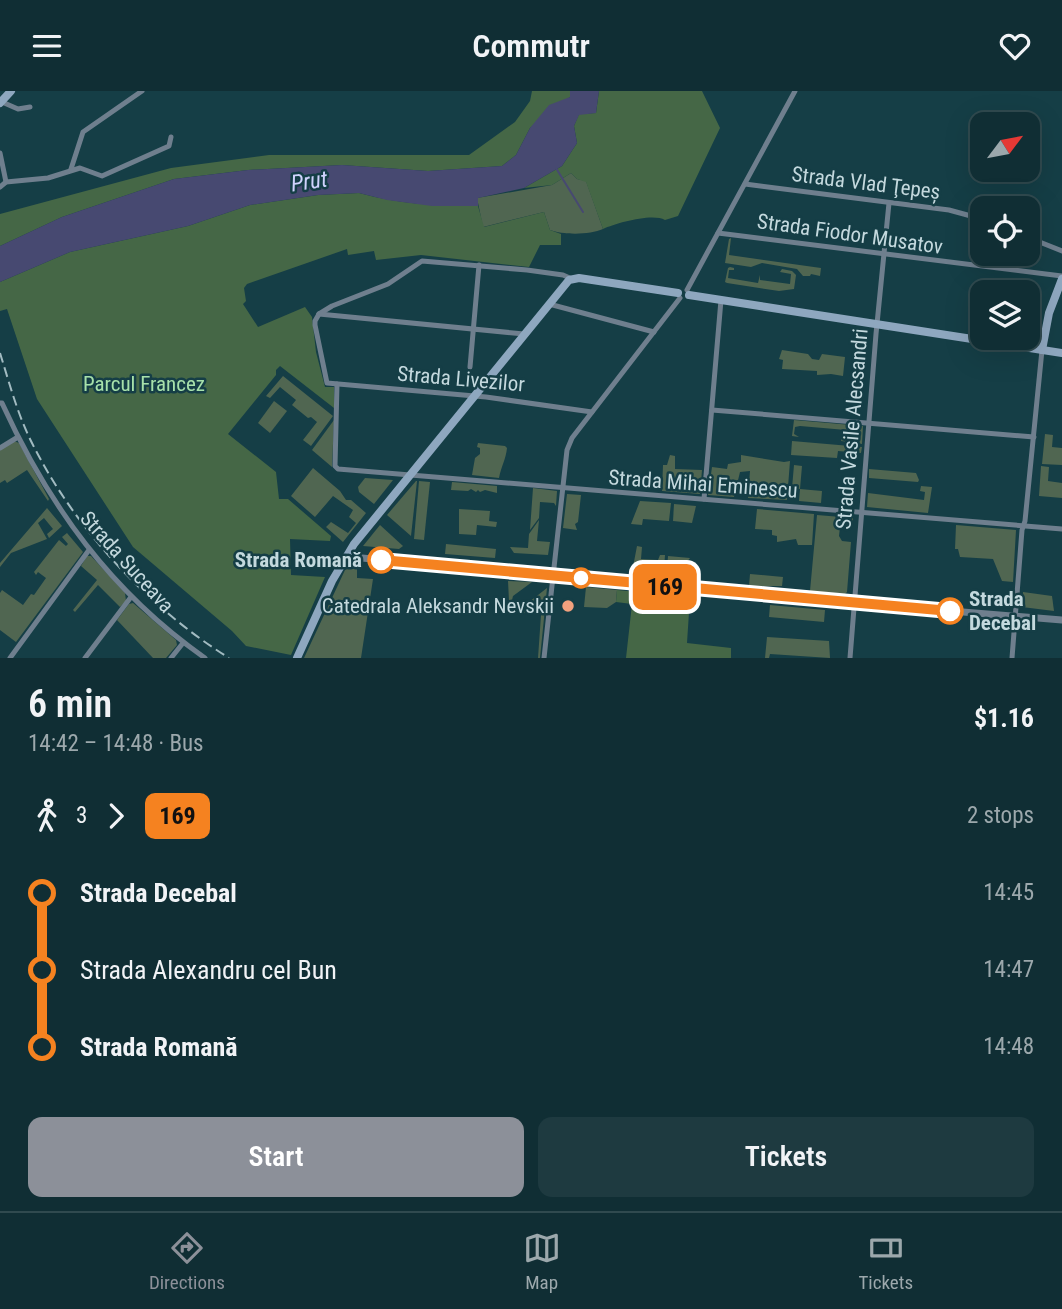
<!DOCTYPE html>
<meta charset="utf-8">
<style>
body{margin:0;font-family:"Roboto Condensed",sans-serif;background:#1e3a40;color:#f1f3f6;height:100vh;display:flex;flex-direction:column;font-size:26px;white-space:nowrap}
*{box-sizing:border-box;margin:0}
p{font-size:23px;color:#9ca8ac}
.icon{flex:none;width:38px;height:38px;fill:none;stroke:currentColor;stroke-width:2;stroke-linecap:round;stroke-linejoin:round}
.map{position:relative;height:567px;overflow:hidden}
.panel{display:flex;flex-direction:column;background:#102e34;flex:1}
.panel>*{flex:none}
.badge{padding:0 14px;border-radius:10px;font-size:24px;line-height:46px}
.needle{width:46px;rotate:58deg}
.tools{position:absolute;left:970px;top:21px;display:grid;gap:14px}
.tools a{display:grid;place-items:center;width:70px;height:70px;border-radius:14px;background:#102e34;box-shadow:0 7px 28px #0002,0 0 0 2px #304a4f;font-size:35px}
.map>.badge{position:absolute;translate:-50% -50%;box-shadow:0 0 0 4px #fff}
.legs{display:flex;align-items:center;gap:10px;height:77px;padding:0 28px;font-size:23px}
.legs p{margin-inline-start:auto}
.head{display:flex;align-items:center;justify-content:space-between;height:119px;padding:0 28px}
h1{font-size:38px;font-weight:600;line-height:52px}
.primary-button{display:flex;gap:14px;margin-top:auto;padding:14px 28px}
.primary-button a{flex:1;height:80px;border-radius:14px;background:#8c9099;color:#fff;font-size:28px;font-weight:600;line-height:80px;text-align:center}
.primary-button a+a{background:#1e3a40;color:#f1f3f6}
ul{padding:0 28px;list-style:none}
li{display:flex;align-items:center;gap:24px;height:77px;font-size:26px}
li i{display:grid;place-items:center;width:10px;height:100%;margin:0 9px;background:currentColor}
li i::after{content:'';width:18px;height:18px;margin:-9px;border:5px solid;border-radius:50%;background:#102e34}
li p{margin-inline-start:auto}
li:first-child i{background:linear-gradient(#0000 50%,currentColor 0)}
li:last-child i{background:linear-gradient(currentColor 50%,#0000 0)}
header{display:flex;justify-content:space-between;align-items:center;height:91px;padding:0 28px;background:#102e34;font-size:32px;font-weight:600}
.menu{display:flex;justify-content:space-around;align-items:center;height:98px;border-top:2px solid #304a4f;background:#102e34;font-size:19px;color:#9ca8ac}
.menu a{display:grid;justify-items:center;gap:4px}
.menu .on{color:#8c9099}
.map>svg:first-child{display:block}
.green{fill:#506651}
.forest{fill:#456746}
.water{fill:#474971}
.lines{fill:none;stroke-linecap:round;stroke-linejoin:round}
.stream{stroke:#474971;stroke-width:2}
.minor{stroke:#6f7f8e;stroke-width:5}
.tertiary{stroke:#6f7f8e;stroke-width:7}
.secondary{stroke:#8ea7bf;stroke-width:8}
.rail{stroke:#a2bbc1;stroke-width:2;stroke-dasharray:10 5;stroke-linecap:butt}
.line-1-casing{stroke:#fff;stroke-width:16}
.line-1{stroke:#f58220;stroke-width:10}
.stop-1-dot{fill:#fff;stroke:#f58220;stroke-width:3.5}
.poi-dot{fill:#f2a17e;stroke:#153e46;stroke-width:2.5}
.labels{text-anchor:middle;stroke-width:5;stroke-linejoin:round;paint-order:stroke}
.street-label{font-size:21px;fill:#c4d9de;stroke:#153e46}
.park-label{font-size:21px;fill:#a7e1aa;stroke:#153e46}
.stop-label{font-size:21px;font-weight:bold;fill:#c4d9de;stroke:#153e46;text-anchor:end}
.poi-label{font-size:21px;fill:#c4d9de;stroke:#153e46;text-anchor:end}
.water-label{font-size:23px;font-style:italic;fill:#cfd2fc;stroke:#153e46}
</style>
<header><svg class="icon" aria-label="menu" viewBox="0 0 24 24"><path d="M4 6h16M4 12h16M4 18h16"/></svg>Commutr<svg class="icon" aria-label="heart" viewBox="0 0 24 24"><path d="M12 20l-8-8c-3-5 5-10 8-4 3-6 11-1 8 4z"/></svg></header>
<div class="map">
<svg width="1062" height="567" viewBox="0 0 1062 567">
<rect width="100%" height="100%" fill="#153e46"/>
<g class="green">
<path d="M 571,82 L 577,88 L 586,90 L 603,138 C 590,144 563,144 550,139 L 544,121 L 483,136 L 477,107 L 552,94 Z"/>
<path d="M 731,147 L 729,164 L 821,177 L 820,185 L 811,183 L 810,185 L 803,185 L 797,178 L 762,172 L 751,176 L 725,172 L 729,148 Z"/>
<path d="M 730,176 L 734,177 L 734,179 L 729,179 L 728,187 L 758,192 L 760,184 L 760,189 L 790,193 L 791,183 L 780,181 L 782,178 L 792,180 L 796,184 L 794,198 L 779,200 L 727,192 L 725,191 L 728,177 Z"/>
<path d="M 782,259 L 808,263 L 812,268 L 819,269 L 822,263 L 845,266 L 843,285 L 831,283 L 817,284 L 817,280 L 782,278 L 783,269 L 779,268 Z"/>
<path d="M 283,285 L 333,325 L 311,355 L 303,349 L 317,331 L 311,326 L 308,327 L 292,314 L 296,309 L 280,296 L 270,307 L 266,305 Z"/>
<path d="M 274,310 L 287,320 L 270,342 L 258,332 Z"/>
<path d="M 334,329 L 332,376 L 312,359 Z"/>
<path d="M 794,329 L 863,335 L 862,353 L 841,350 L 842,346 L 851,347 L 850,341 L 846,339 L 800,335 L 795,336 L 794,343 L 799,346 L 792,345 Z"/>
<path d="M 1045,343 L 1053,344 L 1052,356 L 1062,357 L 1062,374 L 1042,373 Z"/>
<path d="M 14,350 L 19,352 L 49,408 L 48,410 L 27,379 L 7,392 L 5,389 L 0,392 L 0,359 Z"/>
<path d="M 792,350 L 862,356 L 861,362 L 838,360 L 837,367 L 791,364 Z"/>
<path d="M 478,352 L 505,355 L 507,357 C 506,368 501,376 499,387 L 472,384 L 475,367 L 480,363 L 480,357 L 477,356 Z"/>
<path d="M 670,364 L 675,365 L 675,378 L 702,379 L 700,403 L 662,400 L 663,374 L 667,374 Z"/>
<path d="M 741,364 L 784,371 L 790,370 L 787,409 L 748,407 L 750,380 L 740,381 L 734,406 L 708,404 L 712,376 L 727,378 L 728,373 L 741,371 Z"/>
<path d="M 794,374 L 802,375 L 800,398 L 822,400 L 821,412 L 799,410 L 800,398 L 792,397 Z"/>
<path d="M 1041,375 L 1049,376 L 1048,390 L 1062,392 L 1062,407 L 1039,405 Z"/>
<path d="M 313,377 L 340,400 L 346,409 L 351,409 L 366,422 L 343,451 L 326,436 L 331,431 L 348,442 L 356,432 L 349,426 L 353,419 L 333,405 L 315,426 L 291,405 Z"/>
<path d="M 869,378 L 916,382 L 919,389 L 918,391 L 869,387 Z"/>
<path d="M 365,387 L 393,389 L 374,413 L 359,401 L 358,396 Z"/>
<path d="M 416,390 L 417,390 L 411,445 L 387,424 Z"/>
<path d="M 419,390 L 430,391 L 424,449 L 414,448 Z"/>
<path d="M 452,391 L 497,395 L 497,402 L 485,399 L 480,401 L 478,399 L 476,401 L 471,398 L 468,400 L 451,399 Z"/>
<path d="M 921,395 L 932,396 L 928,422 L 867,416 L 868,402 L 924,409 L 925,401 L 920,400 Z"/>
<path d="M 533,397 L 557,400 L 556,415 L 554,412 L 540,411 L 539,427 L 530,439 Z"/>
<path d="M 567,403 L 581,404 L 578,431 L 575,433 L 577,439 L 563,437 Z"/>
<path d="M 640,410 L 671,412 L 669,430 L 643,428 L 642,434 L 631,433 Z"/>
<path d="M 674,413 L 696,415 L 692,432 L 673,430 Z"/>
<path d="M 47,417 L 62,435 L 49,447 L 47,443 L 53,438 L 44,427 L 38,432 L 47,448 L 11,462 L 0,476 L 0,472 Z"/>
<path d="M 459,418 L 490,420 L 489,430 L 497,431 L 496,436 L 477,434 L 476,444 L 459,443 Z"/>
<path d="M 757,418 L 814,423 L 812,454 L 798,454 L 796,448 L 777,451 L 777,445 L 772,444 L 772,439 L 755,438 Z"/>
<path d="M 817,424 L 853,427 L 852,437 L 840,436 L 839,445 L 842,450 L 851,451 L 847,501 L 845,503 L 810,500 Z"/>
<path d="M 539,429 L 537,450 L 550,451 L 548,464 L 514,462 L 510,456 L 528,457 L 529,443 Z"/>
<path d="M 380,434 L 403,455 L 399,458 L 363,455 Z"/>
<path d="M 956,434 L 1016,439 L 1013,491 L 1002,490 L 993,468 L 960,466 L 958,458 L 955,458 Z"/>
<path d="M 67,442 L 83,461 L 16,551 L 0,539 L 0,502 L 2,499 L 23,514 L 31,503 L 34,504 L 46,487 L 38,481 L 36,484 L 34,481 L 59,449 L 66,455 L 68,453 L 62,446 Z"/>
<path d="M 446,453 L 496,458 L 495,467 L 445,463 Z"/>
<path d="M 637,455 L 642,456 L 641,468 L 658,469 L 660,464 L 665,464 L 664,478 L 656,475 L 653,478 L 633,476 Z"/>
<path d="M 87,465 L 91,465 L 125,502 L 126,510 L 120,516 L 98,494 L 75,521 L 73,519 L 97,489 L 81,475 Z"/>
<path d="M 668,465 L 690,467 L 687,471 L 688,486 L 683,485 L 682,478 L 674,477 L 671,480 L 667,478 Z"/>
<path d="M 350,476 L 357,476 L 357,487 L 373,488 L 361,567 L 304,567 L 345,479 Z"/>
<path d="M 750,483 L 783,486 L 782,495 L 749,495 Z"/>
<path d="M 508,490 L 532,491 L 513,505 L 512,509 L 520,518 L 547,497 L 540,567 L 538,567 L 541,524 L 518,521 L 509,510 Z"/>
<path d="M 586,496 L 617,499 L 616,511 L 607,517 L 584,516 Z"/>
<path d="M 1023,501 L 1052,505 L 1054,520 L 1022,516 Z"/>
<path d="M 133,512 L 176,549 L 177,554 L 166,567 L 153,567 L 117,529 L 129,513 Z"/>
<path d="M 770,514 L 825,519 L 824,531 L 769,526 Z"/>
<path d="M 767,546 L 829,550 L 830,567 L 770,563 L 769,567 L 765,567 Z"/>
</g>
<g class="forest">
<path d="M 532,0 L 570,0 L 570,6 L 530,37 L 516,64 L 502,75 L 428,80 L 342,74 L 248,79 L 174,88 L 62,126 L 0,155 L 0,123 L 171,77 L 269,64 L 469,64 L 515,31 L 530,10 Z"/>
<path d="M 599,0 L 702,0 L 720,37 L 678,125 L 665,129 C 652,122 617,132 603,138 L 586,91 L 577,88 L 571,82 L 552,94 L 524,97 L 562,75 L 577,52 L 574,35 L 579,23 L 596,22 Z"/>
<path d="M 359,102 C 399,113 437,115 478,115 L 484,136 L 544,121 L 550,139 L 561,143 L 561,154 L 540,154 L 529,176 L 421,164 L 376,169 L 374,160 L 348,164 L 347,158 L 247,193 L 244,197 L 246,210 L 243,213 L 258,236 L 305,216 L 312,226 L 316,261 L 325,296 L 334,296 L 334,317 L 280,275 L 276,279 L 276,284 L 228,343 L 276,381 L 279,408 L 288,408 L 331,445 L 330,450 L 290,448 L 291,484 L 325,486 L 291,564 L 246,555 L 232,540 L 133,456 L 37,308 L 7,218 L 0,220 L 0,191 L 70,161 L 188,135 L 250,114 L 318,104 Z"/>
<path d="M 617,499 L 690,506 L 687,552 L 731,557 L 731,567 L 626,567 L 632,513 L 616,511 Z"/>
</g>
<path class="water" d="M 570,0 L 599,0 L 596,22 L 579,24 L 574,35 L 577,52 L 562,75 L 524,97 L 478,107 L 478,115 L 432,115 L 387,109 L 359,102 L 318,104 L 250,114 L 188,135 L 70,161 L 0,191 L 0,155 L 62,126 L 174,88 L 248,79 L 342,74 L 428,80 L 502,75 L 516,64 L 530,37 L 549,14 L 570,6 Z"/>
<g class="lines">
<path class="stream" d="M 556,77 L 583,121"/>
<g class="minor">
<path d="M 2,11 L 18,18 L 30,16"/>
<path d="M 0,62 L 6,91"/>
<path d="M 71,78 L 83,41 L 142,0"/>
<path d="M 745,93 L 949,119 L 982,128"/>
<path d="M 0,96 L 6,91 L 48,87 L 80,77 L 102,85 L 169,55 L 171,46"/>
<path d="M 718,142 L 1062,185"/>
<path d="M 1027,146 L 1062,160"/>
<path d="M 687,199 L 795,0"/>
<path d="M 549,213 L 654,241"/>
<path d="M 319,223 L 315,230 L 315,234 L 327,292 L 486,306 L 592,321"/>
<path d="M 319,223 L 332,215 L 388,193 L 422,170 L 527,179 L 563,184 L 572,188"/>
<path d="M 319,223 L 524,243"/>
<path d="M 470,276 L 479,174"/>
<path d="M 337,293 L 335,375 L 338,378 L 1062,438"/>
<path d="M 0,312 L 2,312 C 49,415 111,501 205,567"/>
<path d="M 712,319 L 1034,346"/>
<path d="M 0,357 L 18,346"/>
<path d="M 704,408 L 721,209"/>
<path d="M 10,567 L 89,459"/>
<path d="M 85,567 L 131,506"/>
<path d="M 171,567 L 183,552"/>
<path d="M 544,567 L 567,359 L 572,347 L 680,207"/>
<path d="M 850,567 L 876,243 L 889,112"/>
<path d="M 1012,567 L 1022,439 L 1025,430 L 1042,259"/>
</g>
<path class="tertiary" d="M 342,470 L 362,467 L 755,504 L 1062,529"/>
<g class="secondary">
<path d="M 0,12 L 11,0"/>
<path d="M 689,204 L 1062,262"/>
<path d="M 1042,259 L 1049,222 L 1062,188"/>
<path d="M 297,567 L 332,490 L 354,453 L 569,189 L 579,187 L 678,202"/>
</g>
<path class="rail" d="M 0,262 C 9,291 17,321 30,348 C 73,436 146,515 229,567"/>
</g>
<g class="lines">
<defs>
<path id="line-1" d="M 381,469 L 950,520"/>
</defs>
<use href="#line-1" class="line-1-casing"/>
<use href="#line-1" class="line-1"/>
</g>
<g class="stop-1-dot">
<circle cx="381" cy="469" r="12"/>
<circle cx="581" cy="487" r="9"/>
<circle cx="950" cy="520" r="12"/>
</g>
<circle class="poi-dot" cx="568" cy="515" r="7"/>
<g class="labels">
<g class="street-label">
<text transform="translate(866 92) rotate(7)" y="7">Strada Vlad Ţepeș</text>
<text transform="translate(850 143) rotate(8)" y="7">Strada Fiodor Musatov</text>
<text transform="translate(461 288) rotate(5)" y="7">Strada Livezilor</text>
<text transform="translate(852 338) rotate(-85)" y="7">Strada Vasile Alecsandri</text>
<text transform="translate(703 393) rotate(4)" y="7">Strada Mihai Eminescu</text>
<text transform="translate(127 471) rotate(48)" y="7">Strada Suceava</text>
</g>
<g class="park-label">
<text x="144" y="300">Parcul Francez</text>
</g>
<g class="stop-label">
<text x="362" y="476">Strada Romană</text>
<text x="969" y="515" text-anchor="start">Strada<tspan x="969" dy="24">Decebal</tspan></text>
</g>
<g class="poi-label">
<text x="554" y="522">Catedrala Aleksandr Nevskii</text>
</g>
<g class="water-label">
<text transform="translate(309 90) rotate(-8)" y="8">Prut</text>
</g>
</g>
</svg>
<div class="tools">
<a><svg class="needle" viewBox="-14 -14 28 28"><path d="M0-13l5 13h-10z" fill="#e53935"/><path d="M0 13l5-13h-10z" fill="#9ca8ac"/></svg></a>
<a><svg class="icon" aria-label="locate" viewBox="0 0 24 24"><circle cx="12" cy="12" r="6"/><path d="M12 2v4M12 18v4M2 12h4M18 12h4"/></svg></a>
<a><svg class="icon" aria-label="layers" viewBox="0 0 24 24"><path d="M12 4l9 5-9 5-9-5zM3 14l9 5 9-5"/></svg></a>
</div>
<b class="badge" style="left:665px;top:496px;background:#f58220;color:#111">169</b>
</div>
<section class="panel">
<div class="head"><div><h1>6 min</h1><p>14:42 – 14:48 · Bus</p></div><b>$1.16</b></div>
<div class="legs"><svg class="icon" aria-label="walk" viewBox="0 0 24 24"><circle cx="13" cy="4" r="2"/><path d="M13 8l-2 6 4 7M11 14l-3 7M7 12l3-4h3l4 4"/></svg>3<svg class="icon" aria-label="forward" viewBox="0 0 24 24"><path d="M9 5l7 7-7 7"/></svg><b class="badge" style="background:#f58220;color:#111">169</b><p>2 stops</p></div>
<ul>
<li><i style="color:#f58220"></i><b>Strada Decebal</b><p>14:45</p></li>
<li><i style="color:#f58220"></i><span>Strada Alexandru cel Bun</span><p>14:47</p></li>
<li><i style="color:#f58220"></i><b>Strada Romană</b><p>14:48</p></li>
</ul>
<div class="primary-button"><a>Start</a><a>Tickets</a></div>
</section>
<nav class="menu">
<a class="on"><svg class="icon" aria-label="directions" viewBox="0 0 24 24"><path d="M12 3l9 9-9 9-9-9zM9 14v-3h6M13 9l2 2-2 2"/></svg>Directions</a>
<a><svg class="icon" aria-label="map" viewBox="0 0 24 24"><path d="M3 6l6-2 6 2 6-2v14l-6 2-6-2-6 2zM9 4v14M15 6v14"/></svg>Map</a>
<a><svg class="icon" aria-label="tickets" viewBox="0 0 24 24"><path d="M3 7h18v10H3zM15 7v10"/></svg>Tickets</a>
</nav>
